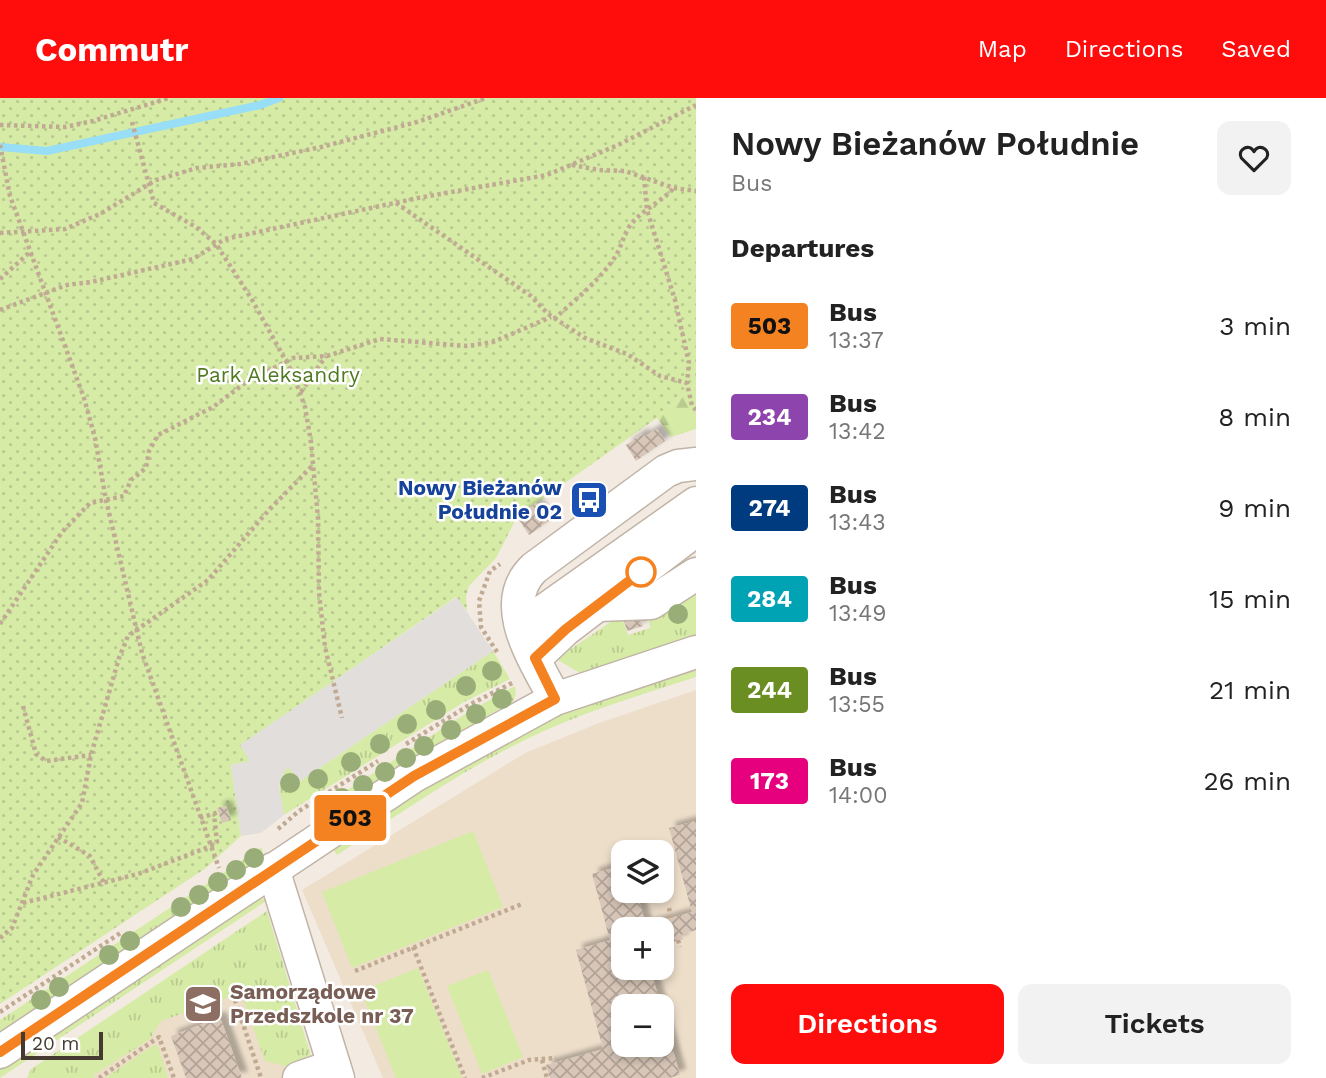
<!DOCTYPE html>
<meta charset="utf-8">
<style>
body{margin:0;font-family:"Work Sans",sans-serif;background:#f2f2f2;color:#222;height:100vh;display:flex;flex-direction:column;font-size:26px;white-space:nowrap}
*{box-sizing:border-box;margin:0}
p{font-size:23px;color:#767676}
.icon{flex:none;width:38px;height:38px;fill:none;stroke:currentColor;stroke-width:2;stroke-linecap:round;stroke-linejoin:round}
.map{position:relative;flex:1;overflow:hidden}
.details{display:flex;flex-direction:column;background:#fff;width:630px}
.details>*{flex:none}
.badge{padding:0 14px;border-radius:5px;font-size:24px;line-height:46px}
.buttons{position:absolute;left:611px;top:742px;display:grid;gap:14px}
.buttons a{display:grid;place-items:center;width:63px;height:63px;border-radius:14px;background:#fff;box-shadow:0 4px 10px #0003;font-size:35px}
.scale{position:absolute;left:21px;bottom:18px;width:82px;box-sizing:border-box;padding-left:7px;border:4px solid #443a32;border-top:0;font-size:19px;line-height:24px;white-space:nowrap;color:#443a32;-webkit-text-stroke:5px #fff;paint-order:stroke}
.map>.badge{position:absolute;translate:-50% -50%;box-shadow:0 0 0 4px #fff}
h2{padding:0 35px;font-size:26px;line-height:63px}
.round{display:grid;place-items:center;flex:none;width:74px;height:74px;border-radius:14px;background:#f2f2f2}
.headline{display:flex;align-items:center;justify-content:space-between;height:119px;padding:0 35px}
h1{font-size:33px;font-weight:600;line-height:52px}
.button{display:flex;gap:14px;margin-top:auto;padding:14px 35px}
.button a{flex:1;height:80px;border-radius:14px;background:#ff0c0c;color:#fff;font-size:28px;font-weight:600;line-height:80px;text-align:center}
.button a+a{background:#f2f2f2;color:#222}
ul{padding:0;list-style:none}
li{display:flex;align-items:center;gap:21px;height:91px;padding:0 35px}
li div{flex:1}
li b{display:block;font-size:26px}
li em{font-style:normal}
li .badge{min-width:77px;font-weight:700;text-align:center}
header{display:flex;align-items:center;gap:42px;box-sizing:border-box;height:98px;padding:0 35px;background:#ff0c0c;color:#fff}
header strong{font-size:33px}
nav{display:flex;gap:38px;margin-inline-start:auto;font-size:24px}
main{display:flex;flex:1;min-height:0}
.map>svg:first-child{display:block}
.education{fill:#eddeca;fill-rule:evenodd}
.grass{fill:url(#grass-tufts)}
.forest{fill:url(#forest-firs)}
.park{fill:url(#park-dots)}
.pitch{fill:#d6eba6}
.parking{fill:#e2dedb}
.lines{fill:none;stroke-linecap:round;stroke-linejoin:round}
.stream{stroke:#97def6;stroke-width:8}
.building{fill:url(#building-cross-hatch);filter:url(#shadow)}
.minor-casing{stroke:#c1b4a7;stroke-width:35}
.path{stroke:#c1aa94;stroke-width:4.5;stroke-dasharray:3.5 3.5;stroke-linecap:butt}
.minor{stroke:#fff;stroke-width:32}
.tree{fill:#99ad78}
.line-casing{stroke:#fff;stroke-width:16}
.line{stroke:#f58220;stroke-width:10}
.stop-dot{fill:#fff;stroke:#f58220;stroke-width:3.5}
.labels{text-anchor:middle;stroke-width:5;stroke-linejoin:round;paint-order:stroke}
.park-label{font-size:21px;fill:#507a21;stroke:#fff}
.transit-label{font-size:21px;font-weight:bold;fill:#164399;stroke:#fff;text-anchor:end}
.education-label{font-size:21px;font-weight:bold;fill:#785e54;stroke:#fff;text-anchor:start}
</style>
<header>
<strong>Commutr</strong>
<nav><a>Map</a><a>Directions</a><a>Saved</a></nav>
</header>
<main>
<div class="map">
<svg width="696" height="980" viewBox="0 0 696 980">
<defs>
<pattern id="grass-tufts" width="24" height="20" patternUnits="userSpaceOnUse" patternTransform="scale(1.75)"><rect width="24" height="20" fill="#d6eba6"/><path d="M3 7l-1-3M5 7V3M7 7l1-3M15 17l-1-3M17 17v-4M19 17l1-3" fill="none" stroke="#b9ca8f"/></pattern>
<pattern id="forest-firs" width="22" height="20" patternUnits="userSpaceOnUse" patternTransform="scale(1.75)"><rect width="22" height="20" fill="#d6eba6"/><path d="M5 1l3.5 6h-7zM16 11l3.5 6h-7z" fill="#b9ca8f"/></pattern>
<pattern id="park-dots" width="8" height="8" patternUnits="userSpaceOnUse" patternTransform="scale(1.75)"><rect width="8" height="8" fill="#d6eba6"/><path d="M2 2h.1M6 6h.1" fill="none" stroke="#b9ca8f" stroke-width="1.8" stroke-linecap="round"/></pattern>
<pattern id="building-cross-hatch" width="8" height="8" patternUnits="userSpaceOnUse" patternTransform="scale(1.75)"><rect width="8" height="8" fill="#d8c7b9"/><path d="M0 0l8 8M0 8l8-8" fill="none" stroke="#b1a397"/></pattern>
<filter id="shadow"><feDropShadow dx="6" dy="-6" stdDeviation="2" flood-color="#0004"/></filter>
</defs>
<rect width="100%" height="100%" fill="#f3ebe2"/>
<g class="education">
<path d="M 696,592 L 696,980 L 383,980 L 302,792 L 525,655 L 599,625 ZM 623,754 L 662,754 L 662,793 L 623,793 ZM 623,831 L 662,831 L 662,870 L 623,870 ZM 623,908 L 662,908 L 662,947 L 623,947 Z"/>
<path d="M 243,836 L 294,980 L 36,980 Z"/>
</g>
<g class="grass">
<path d="M 696,490 L 696,540 L 589,575 L 580,575 L 556,561 L 621,517 L 628,537 L 650,530 L 649,524 L 670,506 Z"/>
<path d="M 493,553 L 510,581 L 464,604 L 284,717 C 280,696 275,686 288,668 L 300,683 Z"/>
<path d="M 696,569 L 696,579 C 638,598 579,615 525,642 C 459,674 398,717 337,757 L 331,748 L 479,655 L 572,610 Z"/>
<path d="M 515,588 L 516,596 L 513,603 L 415,661 L 316,724 L 310,716 L 468,614 Z"/>
<path d="M 262,749 L 263,762 L 0,936 L 0,922 Z"/>
<path d="M 260,799 L 266,803 L 0,980 L 0,968 Z"/>
<path d="M 267,813 L 312,961 L 289,969 L 265,963 L 241,895 L 161,923 L 150,941 L 94,977 L 95,980 L 27,980 L 31,971 Z"/>
<path d="M 154,947 L 158,948 L 168,980 L 105,980 Z"/>
</g>
<path class="forest" d="M 696,286 L 696,331 L 671,339 L 657,320 Z"/>
<path class="park" d="M 0,0 L 696,0 L 696,286 L 657,320 L 517,419 L 496,460 L 469,488 L 466,499 L 467,513 L 456,499 L 241,647 L 251,663 L 231,667 L 241,738 L 206,770 L 0,906 Z"/>
<g class="pitch">
<path d="M 473,733 L 503,809 L 352,870 L 322,794 Z"/>
<path d="M 418,870 L 462,980 L 396,980 L 361,893 Z"/>
<path d="M 488,872 L 523,959 L 482,976 L 447,888 Z"/>
</g>
<path class="parking" d="M 457,499 L 493,553 L 300,683 L 288,669 L 281,679 L 279,688 L 284,717 L 261,735 L 241,738 L 231,667 L 250,663 L 240,647 Z"/>
<g class="lines">
<path class="stream" d="M 0,49 L 47,53 L 260,7 L 279,0"/>
</g>
<g class="building">
<path d="M 657,331 L 665,343 L 636,363 L 626,347 L 642,336 L 644,339 Z"/>
<path d="M 536,405 L 549,423 L 529,437 L 517,419 Z"/>
<path d="M 640,517 L 643,528 L 627,533 L 624,523 Z"/>
<path d="M 226,708 L 231,722 L 222,725 L 217,710 Z"/>
<path d="M 696,723 L 696,832 L 682,836 L 683,841 L 673,844 L 671,839 L 662,841 L 662,831 L 623,831 L 623,870 L 650,870 L 661,908 L 623,908 L 623,947 L 662,947 L 662,914 L 680,977 L 669,980 L 550,980 L 546,967 L 603,951 L 576,852 L 610,842 L 592,776 L 623,767 L 623,793 L 636,793 L 646,827 L 692,814 L 669,730 Z"/>
<path d="M 220,919 L 242,980 L 186,980 L 171,938 Z"/>
</g>
<g class="lines">
<defs>
<g id="minor">
<path d="M 598,507 L 651,505 L 696,476"/>
<path d="M 534,556 L 533,537 L 542,514 L 696,405"/>
<path d="M 535,560 L 566,531 L 696,432"/>
<path d="M 555,601 C 537,565 495,507 534,470 L 666,373 L 678,368 L 696,366"/>
<path d="M 273,771 L 338,980"/>
<path d="M 0,954 L 414,678 L 555,601 L 696,554"/>
<path d="M 299,980 L 334,968"/>
</g>
</defs>
<use href="#minor" class="minor-casing"/>
<g class="path">
<path d="M 132,24 L 154,105 L 196,129 L 216,146 L 251,200 L 292,274 L 300,295 L 305,309 L 311,344 L 318,420 L 319,495 L 325,549 L 342,620"/>
<path d="M 0,27 L 65,29 L 93,23 L 169,0"/>
<path d="M 0,47 L 10,98 L 84,300 L 95,340 L 106,402 L 142,555 L 219,770"/>
<path d="M 572,67 L 599,72 L 625,73 L 674,90 L 696,93"/>
<path d="M 644,79 L 647,112 L 675,202 L 689,265 L 687,285 L 692,308 L 696,312"/>
<path d="M 396,105 L 531,198 L 548,216 L 585,240 L 627,256 L 660,278 L 687,285"/>
<path d="M 0,135 L 65,131 L 100,116 L 156,82 L 197,70 L 240,66 L 321,49 L 417,24 L 486,0"/>
<path d="M 0,181 L 31,153"/>
<path d="M 0,212 L 67,187 L 91,184 L 193,161 L 225,141 L 418,100 L 547,77 L 618,47 L 696,7"/>
<path d="M 554,221 C 575,202 599,183 615,159 C 622,148 624,134 632,125 C 644,111 661,104 674,90"/>
<path d="M 301,294 L 326,258"/>
<path d="M 0,526 L 62,434 L 90,405 L 124,398 L 131,382 L 146,370 L 149,353 L 158,337 L 213,309 L 245,285 L 293,260 L 327,258 L 380,241 L 467,248 L 493,244 L 551,219"/>
<path d="M 497,554 L 481,529 L 479,503 L 490,473 L 500,466"/>
<path d="M 23,608 L 36,656 L 46,663 L 91,657"/>
<path d="M 406,646 L 471,606 L 514,584"/>
<path d="M 200,720 L 219,714"/>
<path d="M 278,731 L 299,713 L 378,663"/>
<path d="M 58,739 L 90,758 L 104,785"/>
<path d="M 23,805 L 138,776 L 211,748 L 217,744 L 214,716"/>
<path d="M 669,810 L 671,820"/>
<path d="M 0,840 L 12,830 L 33,777 L 82,705 L 91,657 L 119,560 L 128,538 L 208,482 L 268,413 L 313,367"/>
<path d="M 678,842 L 680,849"/>
<path d="M 413,849 L 465,980"/>
<path d="M 355,873 L 522,806"/>
<path d="M 235,902 L 261,980"/>
<path d="M 0,914 L 122,834"/>
<path d="M 542,962 L 547,980"/>
<path d="M 99,980 L 159,939 L 174,980"/>
<path d="M 482,980 L 529,962 L 556,960"/>
</g>
<use href="#minor" class="minor"/>
</g>
<g class="tree">
<circle cx="678" cy="516" r="10"/>
<circle cx="492" cy="573" r="10"/>
<circle cx="466" cy="588" r="10"/>
<circle cx="502" cy="601" r="10"/>
<circle cx="436" cy="612" r="10"/>
<circle cx="476" cy="616" r="10"/>
<circle cx="407" cy="626" r="10"/>
<circle cx="451" cy="632" r="10"/>
<circle cx="380" cy="646" r="10"/>
<circle cx="424" cy="648" r="10"/>
<circle cx="406" cy="660" r="10"/>
<circle cx="351" cy="664" r="10"/>
<circle cx="385" cy="674" r="10"/>
<circle cx="318" cy="681" r="10"/>
<circle cx="290" cy="685" r="10"/>
<circle cx="363" cy="687" r="10"/>
<circle cx="342" cy="700" r="10"/>
<circle cx="323" cy="712" r="10"/>
<circle cx="254" cy="760" r="10"/>
<circle cx="236" cy="772" r="10"/>
<circle cx="218" cy="784" r="10"/>
<circle cx="199" cy="797" r="10"/>
<circle cx="181" cy="809" r="10"/>
<circle cx="130" cy="843" r="10"/>
<circle cx="109" cy="857" r="10"/>
<circle cx="59" cy="889" r="10"/>
<circle cx="41" cy="902" r="10"/>
</g>
<g class="lines">
<defs>
<path id="line" d="M 0,954 L 414,678 L 555,601 L 535,560 L 566,531 L 641,474"/>
</defs>
<use href="#line" class="line-casing"/>
<use href="#line" class="line"/>
</g>
<defs>
<symbol id="bus-square" viewBox="-11 -11 22 22"><rect x="-9" y="-9" width="18" height="18" rx="4" fill="#1a4fb4" stroke="#fff"/><path d="M-5-6H5V4H4V6H2V4H-2V6H-4V4H-5ZM-3.5-4V0h7V-4ZM-3.5 1.2v1.5H-2V1.2ZM2 1.2v1.5H3.5V1.2Z" fill="#fff"/></symbol>
<symbol id="school-square" viewBox="-11 -11 22 22"><rect x="-9" y="-9" width="18" height="18" rx="4" fill="#8d6e63" stroke="#fff"/><path d="M0-5L7-2L0 1L-7-2ZM-4 1L0 2.5L4 1V4Q0 6-4 4Z" fill="#fff"/></symbol>
</defs>
<g fill-rule="evenodd">
<use href="#bus-square" x="567" y="380" width="44" height="44"/>
<use href="#school-square" x="181" y="884" width="44" height="44"/>
</g>
<circle class="stop-dot" cx="641" cy="474" r="14"/>
<g class="labels">
<g class="park-label">
<text x="278" y="284">Park Aleksandry</text>
</g>
<g class="transit-label">
<text x="562" y="397">Nowy Bieżanów<tspan x="562" dy="24">Południe 02</tspan></text>
</g>
<g class="education-label">
<text x="230" y="901">Samorządowe<tspan x="230" dy="24">Przedszkole nr 37</tspan></text>
</g>
</g>
</svg>
<div class="buttons">
<a><svg class="icon" aria-label="layers" viewBox="0 0 24 24"><path d="M12 4l9 5-9 5-9-5zM3 14l9 5 9-5"/></svg></a>
<a>+</a>
<a>−</a>
</div>
<div class="scale">20 m</div>
<b class="badge" style="left:350px;top:720px;background:#f58220;color:#111">503</b>
</div>
<section class="details">
<div class="headline"><div><h1>Nowy Bieżanów Południe</h1><p>Bus</p></div><a class="round"><svg class="icon" aria-label="heart" viewBox="0 0 24 24"><path d="M12 20l-8-8c-3-5 5-10 8-4 3-6 11-1 8 4z"/></svg></a></div>
<h2>Departures</h2>
<ul>
<li><span class="badge" style="background:#f58220;color:#111">503</span><div><b>Bus</b><p>13:37</p></div><em>3 min</em></li>
<li><span class="badge" style="background:#8e44ad;color:#fff">234</span><div><b>Bus</b><p>13:42</p></div><em>8 min</em></li>
<li><span class="badge" style="background:#003b80;color:#fff">274</span><div><b>Bus</b><p>13:43</p></div><em>9 min</em></li>
<li><span class="badge" style="background:#00a3b4;color:#fff">284</span><div><b>Bus</b><p>13:49</p></div><em>15 min</em></li>
<li><span class="badge" style="background:#6b8e23;color:#fff">244</span><div><b>Bus</b><p>13:55</p></div><em>21 min</em></li>
<li><span class="badge" style="background:#e6007e;color:#fff">173</span><div><b>Bus</b><p>14:00</p></div><em>26 min</em></li>
</ul>
<div class="button"><a>Directions</a><a>Tickets</a></div>
</section>
</main>
